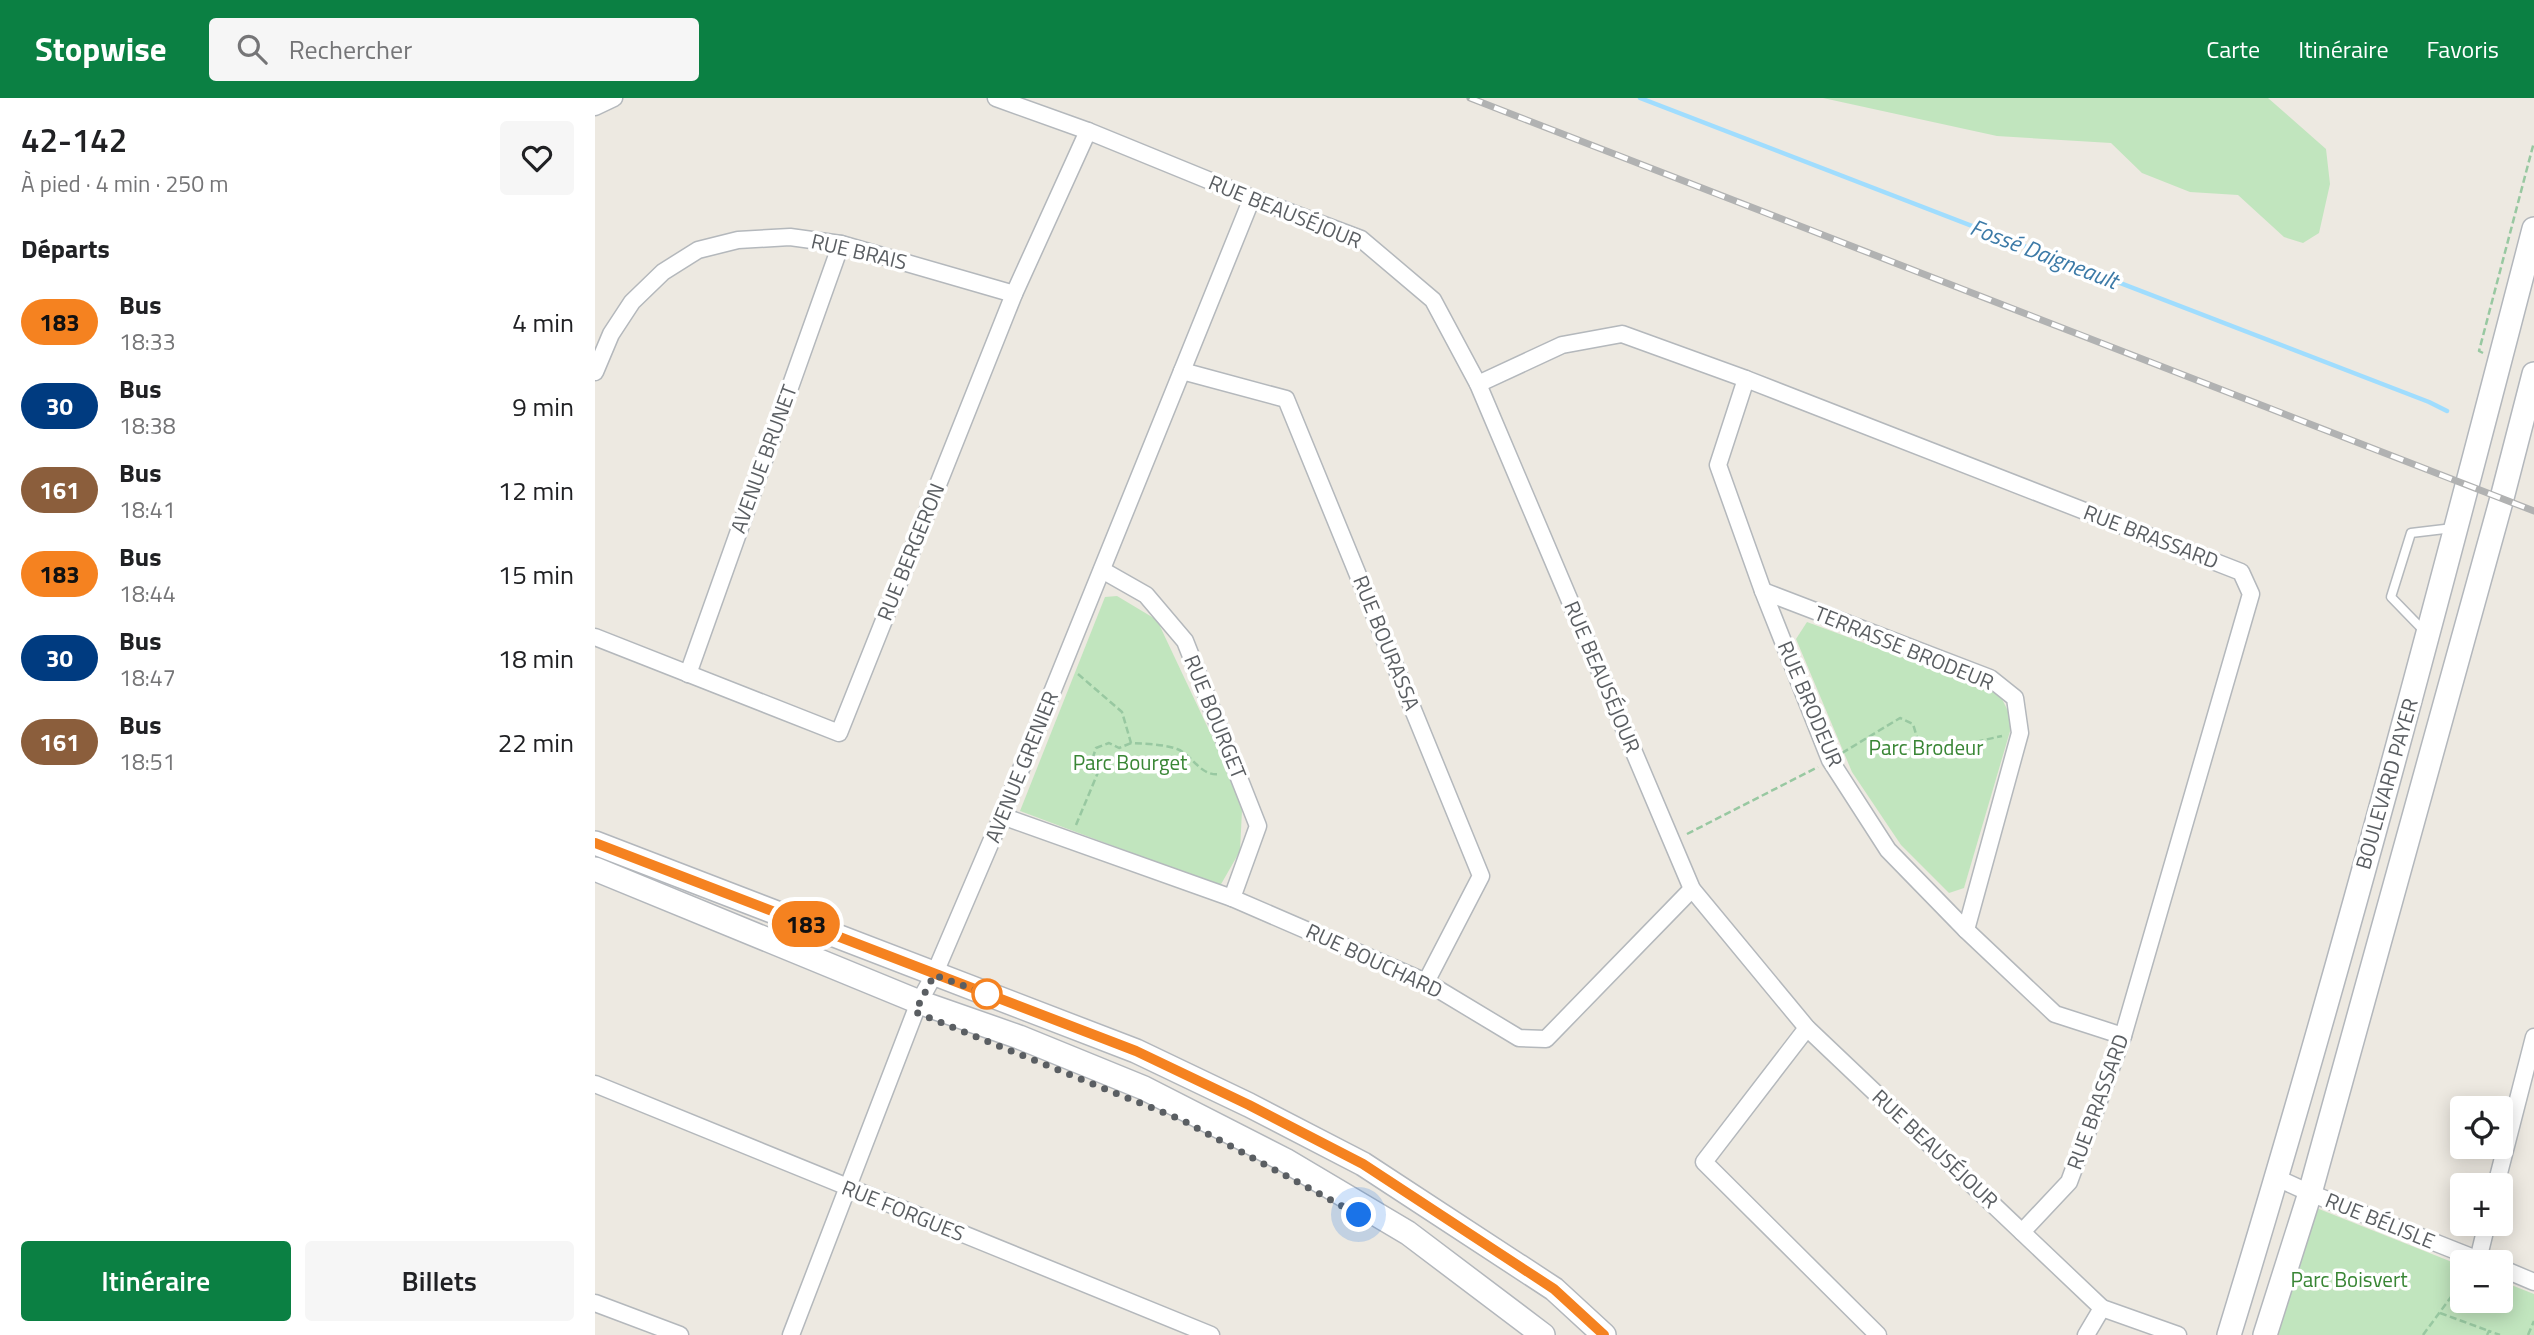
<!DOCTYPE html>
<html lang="fr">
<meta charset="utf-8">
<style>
body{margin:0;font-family:"Titillium Web",sans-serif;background:#f6f6f6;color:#202124;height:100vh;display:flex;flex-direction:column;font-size:26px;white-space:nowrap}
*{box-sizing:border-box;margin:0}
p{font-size:23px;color:#757577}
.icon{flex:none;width:38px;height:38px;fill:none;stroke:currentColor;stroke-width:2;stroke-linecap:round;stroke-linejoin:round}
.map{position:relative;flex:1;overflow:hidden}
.panel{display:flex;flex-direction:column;background:#fff;width:595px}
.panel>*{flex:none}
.badge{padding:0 14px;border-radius:23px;font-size:24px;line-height:46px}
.tools{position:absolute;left:1855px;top:998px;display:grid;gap:14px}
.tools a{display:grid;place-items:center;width:63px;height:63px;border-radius:7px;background:#fff;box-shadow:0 4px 18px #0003;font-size:35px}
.you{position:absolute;width:35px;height:35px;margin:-18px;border:5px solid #fff;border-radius:50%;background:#1a73e8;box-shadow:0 0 0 10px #1a73e833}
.map>.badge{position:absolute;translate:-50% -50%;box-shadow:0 0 0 4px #fff}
h2{padding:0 21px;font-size:26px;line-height:63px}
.round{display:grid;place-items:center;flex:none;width:74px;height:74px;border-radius:7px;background:#f6f6f6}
.overview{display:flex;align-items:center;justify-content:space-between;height:119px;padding:0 21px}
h1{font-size:33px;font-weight:600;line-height:52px}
.action{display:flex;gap:14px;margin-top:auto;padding:14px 21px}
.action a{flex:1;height:80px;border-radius:7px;background:#0b8043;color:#fff;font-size:28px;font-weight:600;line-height:80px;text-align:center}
.action a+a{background:#f6f6f6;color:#202124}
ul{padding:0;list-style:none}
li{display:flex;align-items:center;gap:21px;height:84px;padding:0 21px}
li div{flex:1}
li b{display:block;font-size:26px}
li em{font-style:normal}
li .badge{min-width:77px;font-weight:700;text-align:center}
header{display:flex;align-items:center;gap:42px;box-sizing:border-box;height:98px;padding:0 35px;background:#0b8043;color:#fff}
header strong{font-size:33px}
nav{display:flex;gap:38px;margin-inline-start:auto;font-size:24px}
.search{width:490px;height:63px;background:#f6f6f6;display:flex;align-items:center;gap:18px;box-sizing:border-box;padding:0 24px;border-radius:7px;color:#757577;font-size:26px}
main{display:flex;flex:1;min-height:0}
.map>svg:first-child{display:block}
.green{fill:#c1e5be}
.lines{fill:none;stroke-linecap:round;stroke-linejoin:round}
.stream{stroke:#a0ddfe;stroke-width:4.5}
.lane-casing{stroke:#b4b8bc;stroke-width:11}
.street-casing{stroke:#b4b8bc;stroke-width:19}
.secondary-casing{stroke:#b3b7bc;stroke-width:26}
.path{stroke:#98c8a1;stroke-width:2.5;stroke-dasharray:7 3.5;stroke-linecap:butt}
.lane{stroke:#fff;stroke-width:8}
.street{stroke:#fff;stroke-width:16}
.secondary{stroke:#fff;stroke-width:23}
.rail-casing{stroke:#b1b2b2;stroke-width:7}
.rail{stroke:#fff;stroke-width:4.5;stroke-dasharray:13;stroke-linecap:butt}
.line-casing{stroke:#fff;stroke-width:16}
.line{stroke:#f58220;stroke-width:10}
.walk{stroke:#5a5e62;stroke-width:7;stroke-dasharray:0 12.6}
.stop-dot{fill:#fff;stroke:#f58220;stroke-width:3.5}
.labels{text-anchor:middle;stroke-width:7;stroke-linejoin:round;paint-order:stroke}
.street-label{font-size:21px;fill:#5a5e62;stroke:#fff}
.park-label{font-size:21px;fill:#398635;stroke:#fff}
.water-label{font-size:23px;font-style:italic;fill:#3c7aa7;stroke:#fff}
</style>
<header>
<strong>Stopwise</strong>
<div class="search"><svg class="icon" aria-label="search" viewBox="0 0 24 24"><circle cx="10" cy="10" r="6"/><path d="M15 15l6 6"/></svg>Rechercher</div>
<nav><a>Carte</a><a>Itinéraire</a><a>Favoris</a></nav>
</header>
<main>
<section class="panel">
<div class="overview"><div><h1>42-142</h1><p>À pied · 4 min · 250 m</p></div><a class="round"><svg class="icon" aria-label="heart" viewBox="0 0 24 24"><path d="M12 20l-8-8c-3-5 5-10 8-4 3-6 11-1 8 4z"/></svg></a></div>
<h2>Départs</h2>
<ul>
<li><span class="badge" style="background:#f58220;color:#111">183</span><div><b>Bus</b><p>18:33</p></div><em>4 min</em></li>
<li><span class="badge" style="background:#003b80;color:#fff">30</span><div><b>Bus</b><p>18:38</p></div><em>9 min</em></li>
<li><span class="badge" style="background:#8b5e3c;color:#fff">161</span><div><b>Bus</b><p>18:41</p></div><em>12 min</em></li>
<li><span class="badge" style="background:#f58220;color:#111">183</span><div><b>Bus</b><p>18:44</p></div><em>15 min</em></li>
<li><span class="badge" style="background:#003b80;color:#fff">30</span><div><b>Bus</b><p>18:47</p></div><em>18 min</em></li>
<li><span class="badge" style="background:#8b5e3c;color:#fff">161</span><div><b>Bus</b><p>18:51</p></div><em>22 min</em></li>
</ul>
<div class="action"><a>Itinéraire</a><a>Billets</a></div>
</section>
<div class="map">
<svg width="1939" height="1237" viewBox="0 0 1939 1237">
<rect width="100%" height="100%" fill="#ede9e1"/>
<g class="green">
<path d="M 1228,0 L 1673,0 L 1731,51 L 1735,86 L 1724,135 L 1708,145 L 1689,139 L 1643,97 L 1595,94 L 1547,75 L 1516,45 L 1402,38 Z"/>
<path d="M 522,498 L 562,522 L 630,666 L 647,712 L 645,753 L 625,788 L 425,713 L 510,499 Z"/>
<path d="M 1212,524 L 1404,595 L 1418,623 L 1369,790 L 1354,795 L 1306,747 L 1257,674 L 1201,541 Z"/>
<path d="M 1719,1109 L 1867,1168 L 1867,1202 L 1906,1202 L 1906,1183 L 1939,1196 L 1939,1237 L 1680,1237 Z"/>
</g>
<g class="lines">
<path class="stream" d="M 1045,0 L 1834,304 L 1852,313"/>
<defs>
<path id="lane" d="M 1830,534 L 1796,499 L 1816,435 L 1858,430"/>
<g id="street">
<path d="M 401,0 L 493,33 L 657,100 L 766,141 L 838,202 L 883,286 L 1097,791 L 1212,930 L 1507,1210 L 1583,1237"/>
<path d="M 0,9 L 19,0"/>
<path d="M 587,273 L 691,301 L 886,778 L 831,884"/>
<path d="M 0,274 L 16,236 L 37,204 L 68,174 L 103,152 L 143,142 L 195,139 L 246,146 L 419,196"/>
<path d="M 1151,281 L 1123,367 L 1168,493 L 1235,662 L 1293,752 L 1371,832 L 1460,916 L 1528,938"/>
<path d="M 883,286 L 967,247 L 1027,236 L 1151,281 L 1646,474 L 1656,496 L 1528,938 L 1474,1084 L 1427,1134"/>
<path d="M 507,472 L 551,497 L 590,543 L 663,728 L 637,800"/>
<path d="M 1168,493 L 1395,580 L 1420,600 L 1425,635 L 1371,832"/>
<path d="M 0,539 L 244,635 L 419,196 L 493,33"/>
<path d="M 93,576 L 246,146"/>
<path d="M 407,718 L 637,800 L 831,884 L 924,940 L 951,941 L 1097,791"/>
<path d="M 1212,930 L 1109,1064 L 1283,1237"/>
<path d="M 0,986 L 616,1237"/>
<path d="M 1682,1080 L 1715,1095 L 1889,1164"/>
<path d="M 1901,1087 L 1939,939"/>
<path d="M 1883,1162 L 1892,1125"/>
<path d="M 1906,1170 L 1939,1184"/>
<path d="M 0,1205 L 85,1237"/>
<path d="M 196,1237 L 324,904 L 339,877 L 407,718 L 657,100"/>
<path d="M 1491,1237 L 1507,1210"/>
</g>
<g id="secondary">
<path d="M 0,745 L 541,953 L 654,1007 L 768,1066 L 959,1191 L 1009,1237"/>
<path d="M 0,771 L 324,904 L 424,939 L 549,990 L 690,1062 L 813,1135 L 948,1237"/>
<path d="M 1634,1237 C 1746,871 1843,501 1939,131"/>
<path d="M 1670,1237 L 1715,1095 L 1907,400 L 1939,276"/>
</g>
</defs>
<use href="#lane" class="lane-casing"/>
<use href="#street" class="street-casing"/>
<use href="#secondary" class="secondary-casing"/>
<g class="path">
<path d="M 1888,255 L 1884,253 L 1939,44"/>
<path d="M 483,576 L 527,614 L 536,645 C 551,646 568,646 582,651 C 598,657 605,679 625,676"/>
<path d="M 1247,655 L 1305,620 L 1318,626 L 1327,656 L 1344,651 L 1357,659 L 1362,648 L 1407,638"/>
<path d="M 481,727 L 504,672 L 497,662 L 501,650 L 514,645 L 524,650 L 536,645"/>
<path d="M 1092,736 L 1223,669"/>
<path d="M 1845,1215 L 1894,1233"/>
<path d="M 1828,1237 L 1867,1184"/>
<path d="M 1892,1237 L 1894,1233 L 1905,1237"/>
<path d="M 1933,1237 L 1939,1223"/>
</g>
<use href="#lane" class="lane"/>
<use href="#street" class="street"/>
<use href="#secondary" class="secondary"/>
<defs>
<path id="rail" d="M 875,0 L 1939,413"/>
</defs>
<use href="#rail" class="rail-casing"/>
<use href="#rail" class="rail"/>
</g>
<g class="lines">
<defs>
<path id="line" d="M 0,745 L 541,953 L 654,1007 L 768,1066 L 959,1191 L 1009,1237"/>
</defs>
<use href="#line" class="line-casing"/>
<use href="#line" class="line"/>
<path class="walk" d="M 392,896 L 339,877 L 320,914 L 587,1022 L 764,1117"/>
</g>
<circle class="stop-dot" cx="392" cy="896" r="14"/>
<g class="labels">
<g class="street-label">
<text transform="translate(690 114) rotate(22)" y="7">RUE BEAUSÉJOUR</text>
<text transform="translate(264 154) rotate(13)" y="7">RUE BRAIS</text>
<text transform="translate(169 361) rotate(-70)" y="7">AVENUE BRUNET</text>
<text transform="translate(1556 439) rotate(21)" y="7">RUE BRASSARD</text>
<text transform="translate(316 454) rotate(-68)" y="7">RUE BERGERON</text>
<text transform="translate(791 545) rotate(68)" y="7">RUE BOURASSA</text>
<text transform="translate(1309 550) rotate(22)" y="7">TERRASSE BRODEUR</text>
<text transform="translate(1007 579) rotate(67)" y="7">RUE BEAUSÉJOUR</text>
<text transform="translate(1215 606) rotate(67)" y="7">RUE BRODEUR</text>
<text transform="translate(620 619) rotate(68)" y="7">RUE BOURGET</text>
<text transform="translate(427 669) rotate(-68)" y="7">AVENUE GRENIER</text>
<text transform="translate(1792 686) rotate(-74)" y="7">BOULEVARD PAYER</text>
<text transform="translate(779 863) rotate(25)" y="7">RUE BOUCHARD</text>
<text transform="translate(1503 1004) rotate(-70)" y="7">RUE BRASSARD</text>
<text transform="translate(1340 1051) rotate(43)" y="7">RUE BEAUSÉJOUR</text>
<text transform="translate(308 1113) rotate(22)" y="7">RUE FORGUES</text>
<text transform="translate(1785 1123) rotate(22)" y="7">RUE BÉLISLE</text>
</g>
<g class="park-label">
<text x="1331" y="657">Parc Brodeur</text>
<text x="535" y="672">Parc Bourget</text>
<text x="1754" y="1189">Parc Boisvert</text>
</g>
<g class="water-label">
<text transform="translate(1449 156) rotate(21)" y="8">Fossé Daigneault</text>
</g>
</g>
</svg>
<div class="tools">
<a><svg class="icon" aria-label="locate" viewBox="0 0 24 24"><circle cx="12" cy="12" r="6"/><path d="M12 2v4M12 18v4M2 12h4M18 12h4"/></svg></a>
<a>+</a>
<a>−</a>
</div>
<div class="you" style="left:764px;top:1117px"></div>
<b class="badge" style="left:211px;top:826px;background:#f58220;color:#111">183</b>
</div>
</main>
